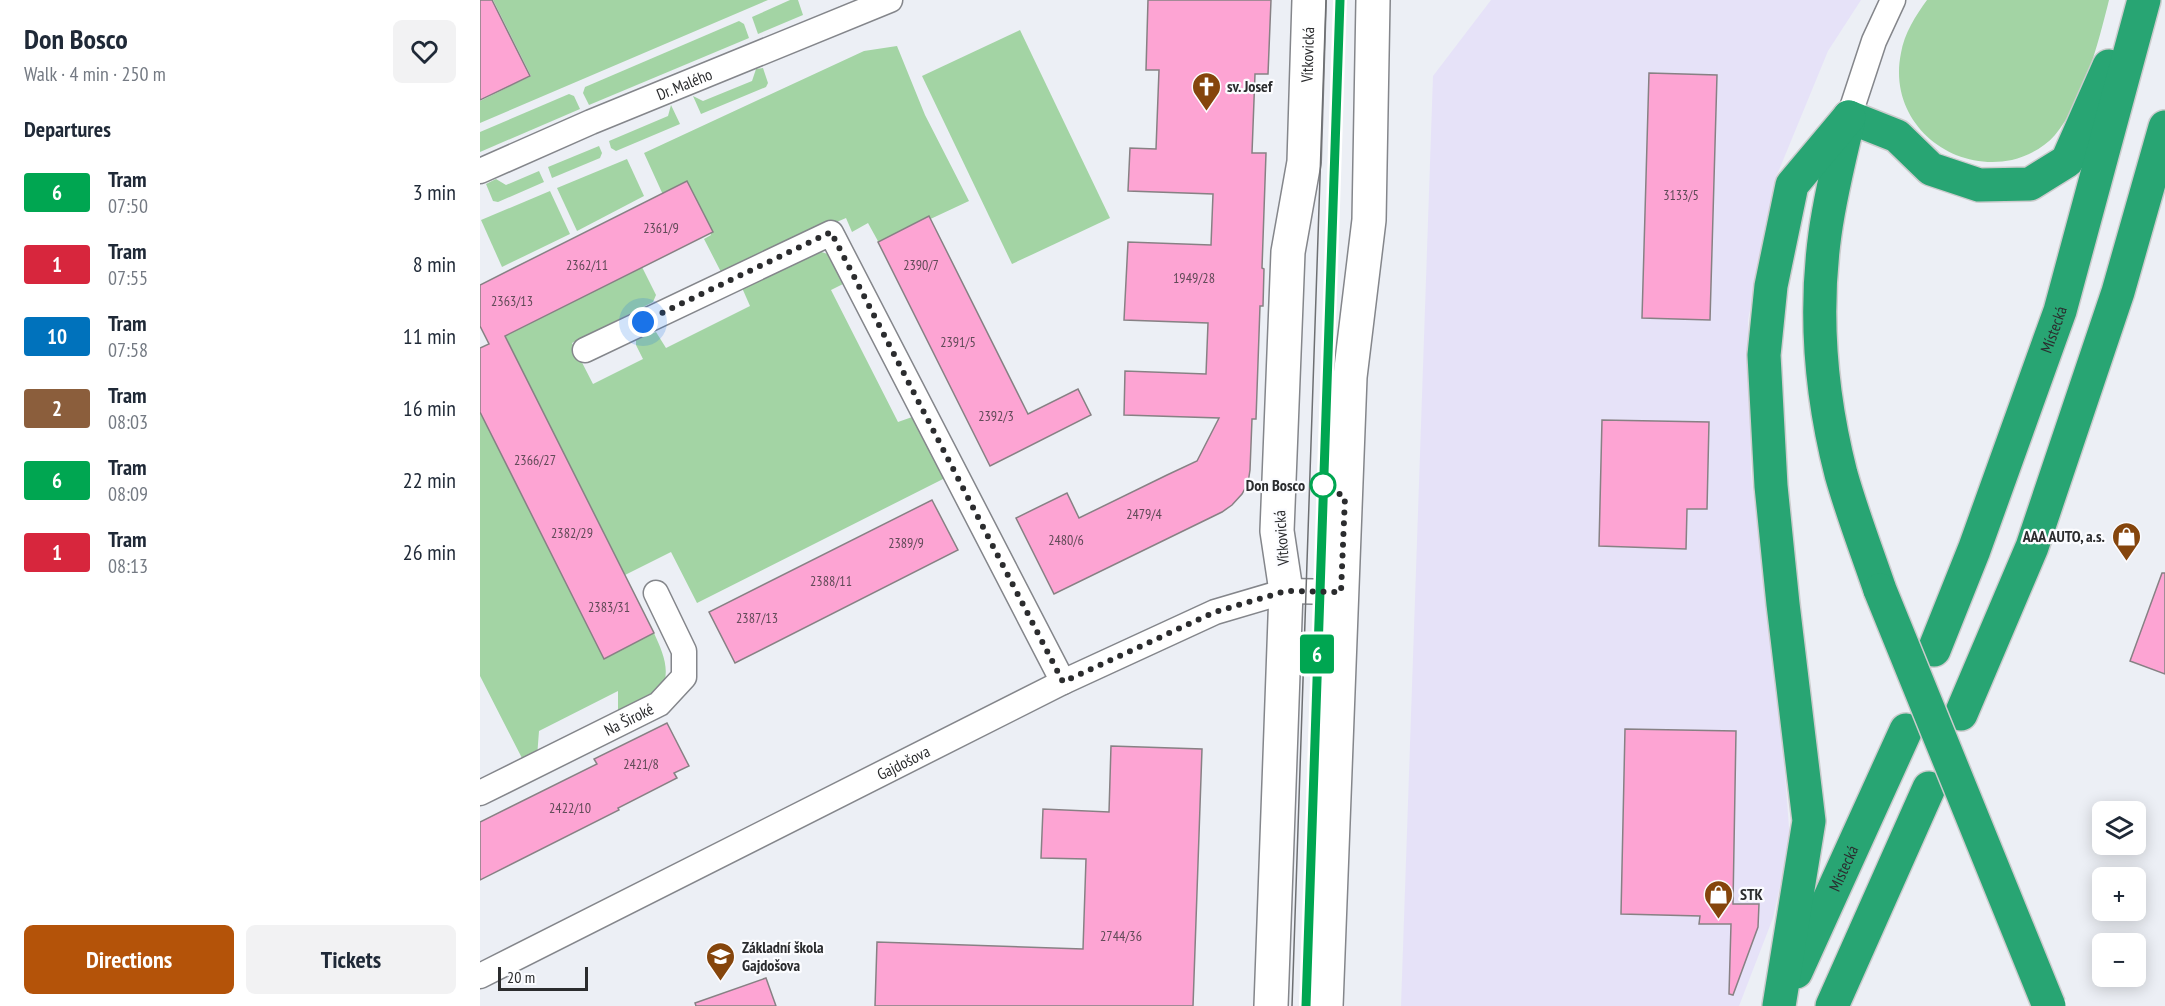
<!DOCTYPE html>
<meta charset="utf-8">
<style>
body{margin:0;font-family:"PT Sans Narrow",sans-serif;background:#f2f2f3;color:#1f2937;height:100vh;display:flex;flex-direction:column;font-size:22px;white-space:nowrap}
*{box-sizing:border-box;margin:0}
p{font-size:20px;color:#747a83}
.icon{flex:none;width:33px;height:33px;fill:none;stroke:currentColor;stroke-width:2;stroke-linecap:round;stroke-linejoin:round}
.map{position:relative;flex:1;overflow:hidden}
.sheet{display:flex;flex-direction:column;background:#fff;width:480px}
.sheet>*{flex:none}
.badge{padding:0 12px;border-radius:4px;font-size:21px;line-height:39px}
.buttons{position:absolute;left:1612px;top:801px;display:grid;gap:12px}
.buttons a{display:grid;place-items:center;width:54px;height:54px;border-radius:9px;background:#fff;box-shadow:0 3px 15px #0003;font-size:30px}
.scale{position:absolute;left:18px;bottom:15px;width:90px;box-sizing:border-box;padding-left:6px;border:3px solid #2b2c2e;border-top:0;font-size:16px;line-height:21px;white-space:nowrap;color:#2b2c2e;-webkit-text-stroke:4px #fbfcff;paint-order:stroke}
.you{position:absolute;width:30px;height:30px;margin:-15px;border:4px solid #fff;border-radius:50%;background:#1a73e8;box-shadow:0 0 0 9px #1a73e833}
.map>.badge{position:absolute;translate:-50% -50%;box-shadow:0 0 0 3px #fff}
h2{padding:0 24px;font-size:22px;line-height:54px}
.round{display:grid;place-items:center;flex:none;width:63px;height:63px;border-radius:9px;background:#f2f2f3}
.head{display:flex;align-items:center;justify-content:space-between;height:102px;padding:0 24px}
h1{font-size:28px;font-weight:600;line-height:45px}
.button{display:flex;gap:12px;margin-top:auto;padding:12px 24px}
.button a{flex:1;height:69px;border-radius:9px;background:#b45309;color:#fff;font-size:24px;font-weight:600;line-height:69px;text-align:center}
.button a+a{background:#f2f2f3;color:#1f2937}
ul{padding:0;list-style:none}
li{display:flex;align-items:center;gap:18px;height:72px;padding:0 24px}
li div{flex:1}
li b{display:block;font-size:22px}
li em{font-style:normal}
li .badge{min-width:66px;font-weight:700;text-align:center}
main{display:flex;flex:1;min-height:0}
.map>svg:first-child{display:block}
.industrial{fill:#e6e2f8}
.green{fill:#a3d4a4}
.building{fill:#fda4d3;stroke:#878184;stroke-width:1.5}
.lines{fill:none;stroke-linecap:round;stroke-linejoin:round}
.street-casing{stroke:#84868b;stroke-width:27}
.secondary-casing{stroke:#84868b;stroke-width:36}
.highway-casing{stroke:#cccccd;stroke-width:36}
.street{stroke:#fff;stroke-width:24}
.secondary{stroke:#fff;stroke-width:33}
.highway{stroke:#28a573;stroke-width:33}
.tram{stroke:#6d6f72;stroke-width:1.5}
.highway-bridge-casing{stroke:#cccccd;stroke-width:36;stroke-linecap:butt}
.highway-bridge{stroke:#28a573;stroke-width:33}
.line-casing{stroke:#fff;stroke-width:14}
.line{stroke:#00a651;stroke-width:9}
.walk{stroke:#2b2c2e;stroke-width:6;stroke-dasharray:0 10.8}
.stop-dot{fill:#fff;stroke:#00a651;stroke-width:3}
.labels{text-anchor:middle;stroke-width:4.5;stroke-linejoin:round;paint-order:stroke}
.number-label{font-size:14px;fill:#604a57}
.street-label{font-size:16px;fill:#2b2c2e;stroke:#fbfcff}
.poi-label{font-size:16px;font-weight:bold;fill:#2b2c2e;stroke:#fbfcff;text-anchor:start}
.stop-label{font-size:16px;font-weight:bold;fill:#2b2c2e;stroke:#fbfcff;text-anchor:end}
</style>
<main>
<section class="sheet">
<div class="head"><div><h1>Don Bosco</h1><p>Walk · 4 min · 250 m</p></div><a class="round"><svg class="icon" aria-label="heart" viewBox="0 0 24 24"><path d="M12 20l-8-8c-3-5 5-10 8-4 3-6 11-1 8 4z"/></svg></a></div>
<h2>Departures</h2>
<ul>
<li><span class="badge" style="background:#00a651;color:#fff">6</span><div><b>Tram</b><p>07:50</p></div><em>3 min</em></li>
<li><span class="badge" style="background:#d7263d;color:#fff">1</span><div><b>Tram</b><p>07:55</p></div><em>8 min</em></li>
<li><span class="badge" style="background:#0072bc;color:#fff">10</span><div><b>Tram</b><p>07:58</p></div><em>11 min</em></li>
<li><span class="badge" style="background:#8b5e3c;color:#fff">2</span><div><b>Tram</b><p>08:03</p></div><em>16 min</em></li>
<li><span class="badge" style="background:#00a651;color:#fff">6</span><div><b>Tram</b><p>08:09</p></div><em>22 min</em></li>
<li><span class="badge" style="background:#d7263d;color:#fff">1</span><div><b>Tram</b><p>08:13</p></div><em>26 min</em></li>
</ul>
<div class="button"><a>Directions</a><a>Tickets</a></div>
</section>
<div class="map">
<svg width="1685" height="1006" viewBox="0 0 1685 1006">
<rect width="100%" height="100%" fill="#eceff5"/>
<path class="industrial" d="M 1011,0 L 1381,0 L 1348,51 L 1297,175 L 1268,320 L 1271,474 L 1298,681 L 1310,841 L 1293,918 L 1259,1006 L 921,1006 L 953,76 Z"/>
<g class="green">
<path d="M 13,0 L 288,0 L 0,123 L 0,101 L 51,76 Z"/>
<path d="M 310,0 L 318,0 L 323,15 L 278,34 L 272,17 Z"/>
<path d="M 1447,0 L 1629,0 C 1618,44 1604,100 1575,135 C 1564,148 1547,156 1532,160 C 1468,173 1407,120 1421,53 C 1424,34 1436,15 1447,0 Z"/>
<path d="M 259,21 L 264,24 L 269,38 L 109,105 L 103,93 L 105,87 Z"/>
<path d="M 540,30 L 630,218 L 532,264 L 442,76 Z"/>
<path d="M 417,46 L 445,115 L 489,201 L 399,243 L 388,223 L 372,232 L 366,218 L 241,272 L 224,239 L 231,235 L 207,186 L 184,197 L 164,153 L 384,51 Z"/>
<path d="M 283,68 L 288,83 L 286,87 L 221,114 L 213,96 L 223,101 L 272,81 L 276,69 Z"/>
<path d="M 89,94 L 94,96 L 100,109 L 0,152 L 0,132 Z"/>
<path d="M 191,105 L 200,124 L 136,151 L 131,148 L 129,141 L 188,116 Z"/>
<path d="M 119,146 L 122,153 L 120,158 L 72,178 L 68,167 Z"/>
<path d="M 147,159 L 164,196 L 97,231 L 77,188 Z"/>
<path d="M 59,171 L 64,182 L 18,202 L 13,201 L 6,184 L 16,179 L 26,185 Z"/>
<path d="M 70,191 L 90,234 L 22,267 L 1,220 Z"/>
<path d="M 332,249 L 354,256 L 366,280 L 363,284 L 351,290 L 418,422 L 435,416 L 469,476 L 217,603 L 191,552 L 145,575 L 25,336 L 162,267 L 176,295 L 173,302 L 92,343 L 113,384 L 163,359 L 156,345 L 156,340 L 176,332 L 186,348 L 270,306 L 263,290 L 262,283 Z"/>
<path d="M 0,412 L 124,658 L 174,633 C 183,653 192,672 180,693 L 138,712 L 138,691 L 59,731 L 57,757 L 44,762 L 0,676 Z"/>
</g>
<g class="building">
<path d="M 0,0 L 12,0 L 50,76 L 0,100 Z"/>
<path d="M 668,0 L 791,0 L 788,74 L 775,74 L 772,153 L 786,153 L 782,268 L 784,269 L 783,306 L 780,306 L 776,419 L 772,419 L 770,470 L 768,483 L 762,494 L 752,505 L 742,512 L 574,594 L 536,518 L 587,493 L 599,518 L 687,475 L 717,461 L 739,418 L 644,415 L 645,371 L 726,374 L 728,323 L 644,320 L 648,242 L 731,245 L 733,194 L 648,191 L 650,148 L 676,149 L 679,70 L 666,70 Z"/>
<path d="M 1169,73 L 1237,75 L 1230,320 L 1162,318 Z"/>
<path d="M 207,181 L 233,232 L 25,336 L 174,633 L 124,659 L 0,412 L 0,348 L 9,344 L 0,326 L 0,285 Z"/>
<path d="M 449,216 L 548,414 L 598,389 L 611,415 L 510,466 L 398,242 Z"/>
<path d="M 1122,420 L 1229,422 L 1227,509 L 1207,509 L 1206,549 L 1119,546 Z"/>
<path d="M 452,500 L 478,550 L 255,663 L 229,612 Z"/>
<path d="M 1682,573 L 1685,573 L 1685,674 L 1650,661 Z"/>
<path d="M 187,723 L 209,766 L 194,773 L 197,778 L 138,808 L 139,810 L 0,880 L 0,822 L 117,764 L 114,759 Z"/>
<path d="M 1145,729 L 1256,731 L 1253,904 L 1279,904 L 1278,927 L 1253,995 L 1249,994 L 1251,924 L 1219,924 L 1220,916 L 1141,914 Z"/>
<path d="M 631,746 L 722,749 L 713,1006 L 395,1006 L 397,942 L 603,949 L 606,859 L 561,858 L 563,809 L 629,812 Z"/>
<path d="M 286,978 L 296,1006 L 216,1006 L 215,1003 Z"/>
</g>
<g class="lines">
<defs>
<g id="street">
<path d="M 1369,117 L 1394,41 L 1413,0"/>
<path id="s1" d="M 0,171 L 111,122 L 410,0"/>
<path d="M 105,350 L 351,233 L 583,682"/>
<path id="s2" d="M 0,793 L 179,704 L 204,677 L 204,651 L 176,593"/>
<path id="s3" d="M 0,976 L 583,682 L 735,612 L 806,591 L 861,592"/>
</g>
<g id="secondary">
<path id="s4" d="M 791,1006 L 806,591 L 797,531 L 808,252 L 824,162 L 829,0"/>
<path d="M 846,1006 L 870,377 L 889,220 L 893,0"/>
</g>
<g id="highway">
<path d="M 1369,117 L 1417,136 L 1451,169 L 1499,185 L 1550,184 L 1587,161 L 1629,66"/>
<path d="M 1368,123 C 1359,160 1350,197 1345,234 C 1334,314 1341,396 1361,474 C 1372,513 1387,552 1400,590"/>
<path id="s5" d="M 1454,650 L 1494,550 L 1580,311 L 1664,0"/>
<path d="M 1481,714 L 1552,547 L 1638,292 L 1685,127"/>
<path id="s6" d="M 1316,972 L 1426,730"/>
<path d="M 1299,1006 L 1329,821 L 1303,604 L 1291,486 L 1284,355 L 1291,286 L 1312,185 L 1369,117"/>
<path d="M 1352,1006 L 1449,788"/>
</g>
</defs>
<use href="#street" class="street-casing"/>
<use href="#secondary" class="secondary-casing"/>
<use href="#highway" class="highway-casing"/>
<use href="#street" class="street"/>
<use href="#secondary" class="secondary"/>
<use href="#highway" class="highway"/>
<g class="tram">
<path d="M 812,1006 L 846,0"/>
<path d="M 826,1006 L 860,0"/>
</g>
<defs>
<path id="highway-bridge" d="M 1400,590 L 1569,1006"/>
</defs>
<use href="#highway-bridge" class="highway-bridge-casing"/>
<use href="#highway-bridge" class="highway-bridge"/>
</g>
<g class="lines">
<defs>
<path id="line" d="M 826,1006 L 860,0"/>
</defs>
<use href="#line" class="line-casing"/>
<use href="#line" class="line"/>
<path class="walk" d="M 163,322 L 351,232 L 583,682 L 735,612 L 806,591 L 861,592 L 865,497 L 843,485"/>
</g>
<defs>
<symbol id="church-pin" viewBox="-11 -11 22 30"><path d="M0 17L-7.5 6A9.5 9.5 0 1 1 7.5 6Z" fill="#85450c" stroke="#fbfcff"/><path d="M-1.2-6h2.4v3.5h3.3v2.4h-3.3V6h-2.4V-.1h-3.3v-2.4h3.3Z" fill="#fff"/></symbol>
<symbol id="shop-pin" viewBox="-11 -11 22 30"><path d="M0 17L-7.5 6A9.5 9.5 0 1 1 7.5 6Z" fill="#85450c" stroke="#fbfcff"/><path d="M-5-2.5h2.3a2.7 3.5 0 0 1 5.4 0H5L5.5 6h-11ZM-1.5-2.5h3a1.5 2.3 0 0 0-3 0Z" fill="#fff"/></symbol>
<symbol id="school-pin" viewBox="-11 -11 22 30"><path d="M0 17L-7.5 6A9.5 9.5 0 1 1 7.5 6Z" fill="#85450c" stroke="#fbfcff"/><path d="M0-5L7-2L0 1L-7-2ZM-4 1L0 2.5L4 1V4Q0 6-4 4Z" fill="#fff"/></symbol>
</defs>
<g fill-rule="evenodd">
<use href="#church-pin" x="710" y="70" width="33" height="45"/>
<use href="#shop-pin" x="1630" y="520" width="33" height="45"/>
<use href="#shop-pin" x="1222" y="878" width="33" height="45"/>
<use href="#school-pin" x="224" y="940" width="33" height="45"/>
</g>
<circle class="stop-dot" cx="843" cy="485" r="12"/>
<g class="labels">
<g class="number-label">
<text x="1201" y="200">3133/5</text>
<text x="181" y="233">2361/9</text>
<text x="107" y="270">2362/11</text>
<text x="441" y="270">2390/7</text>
<text x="714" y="283">1949/28</text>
<text x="32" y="306">2363/13</text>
<text x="478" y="347">2391/5</text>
<text x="516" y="421">2392/3</text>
<text x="55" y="465">2366/27</text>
<text x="664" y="519">2479/4</text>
<text x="92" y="538">2382/29</text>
<text x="586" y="545">2480/6</text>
<text x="426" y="548">2389/9</text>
<text x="351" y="586">2388/11</text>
<text x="129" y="612">2383/31</text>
<text x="277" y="623">2387/13</text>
<text x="161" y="769">2421/8</text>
<text x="90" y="813">2422/10</text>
<text x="641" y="941">2744/36</text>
</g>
<g class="street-label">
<text dy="6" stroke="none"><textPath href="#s4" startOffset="954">Vítkovická</textPath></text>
<text dy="6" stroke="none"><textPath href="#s1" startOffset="222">Dr. Malého</textPath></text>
<text dy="6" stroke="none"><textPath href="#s5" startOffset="342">Místecká</textPath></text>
<text transform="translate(801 538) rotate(-94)" y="6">Vítkovická</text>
<text dy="6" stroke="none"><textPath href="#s2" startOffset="166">Na Široké</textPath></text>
<text dy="6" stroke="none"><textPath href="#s3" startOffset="474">Gajdošova</textPath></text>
<text dy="6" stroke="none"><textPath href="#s6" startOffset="114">Místecká</textPath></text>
</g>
<g class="poi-label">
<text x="747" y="92">sv. Josef</text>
<text x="1625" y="542" text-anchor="end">AAA AUTO, a.s.</text>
<text x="1260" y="900">STK</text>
<text x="262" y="953">Základní škola<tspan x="262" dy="18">Gajdošova</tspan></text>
</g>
<g class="stop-label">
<text x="825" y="491">Don Bosco</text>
</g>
</g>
</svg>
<div class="buttons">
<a><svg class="icon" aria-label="layers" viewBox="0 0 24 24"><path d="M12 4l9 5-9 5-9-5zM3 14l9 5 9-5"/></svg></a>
<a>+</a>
<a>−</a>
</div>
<div class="scale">20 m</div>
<div class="you" style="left:163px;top:322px"></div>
<b class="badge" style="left:837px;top:654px;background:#00a651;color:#fff">6</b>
</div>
</main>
